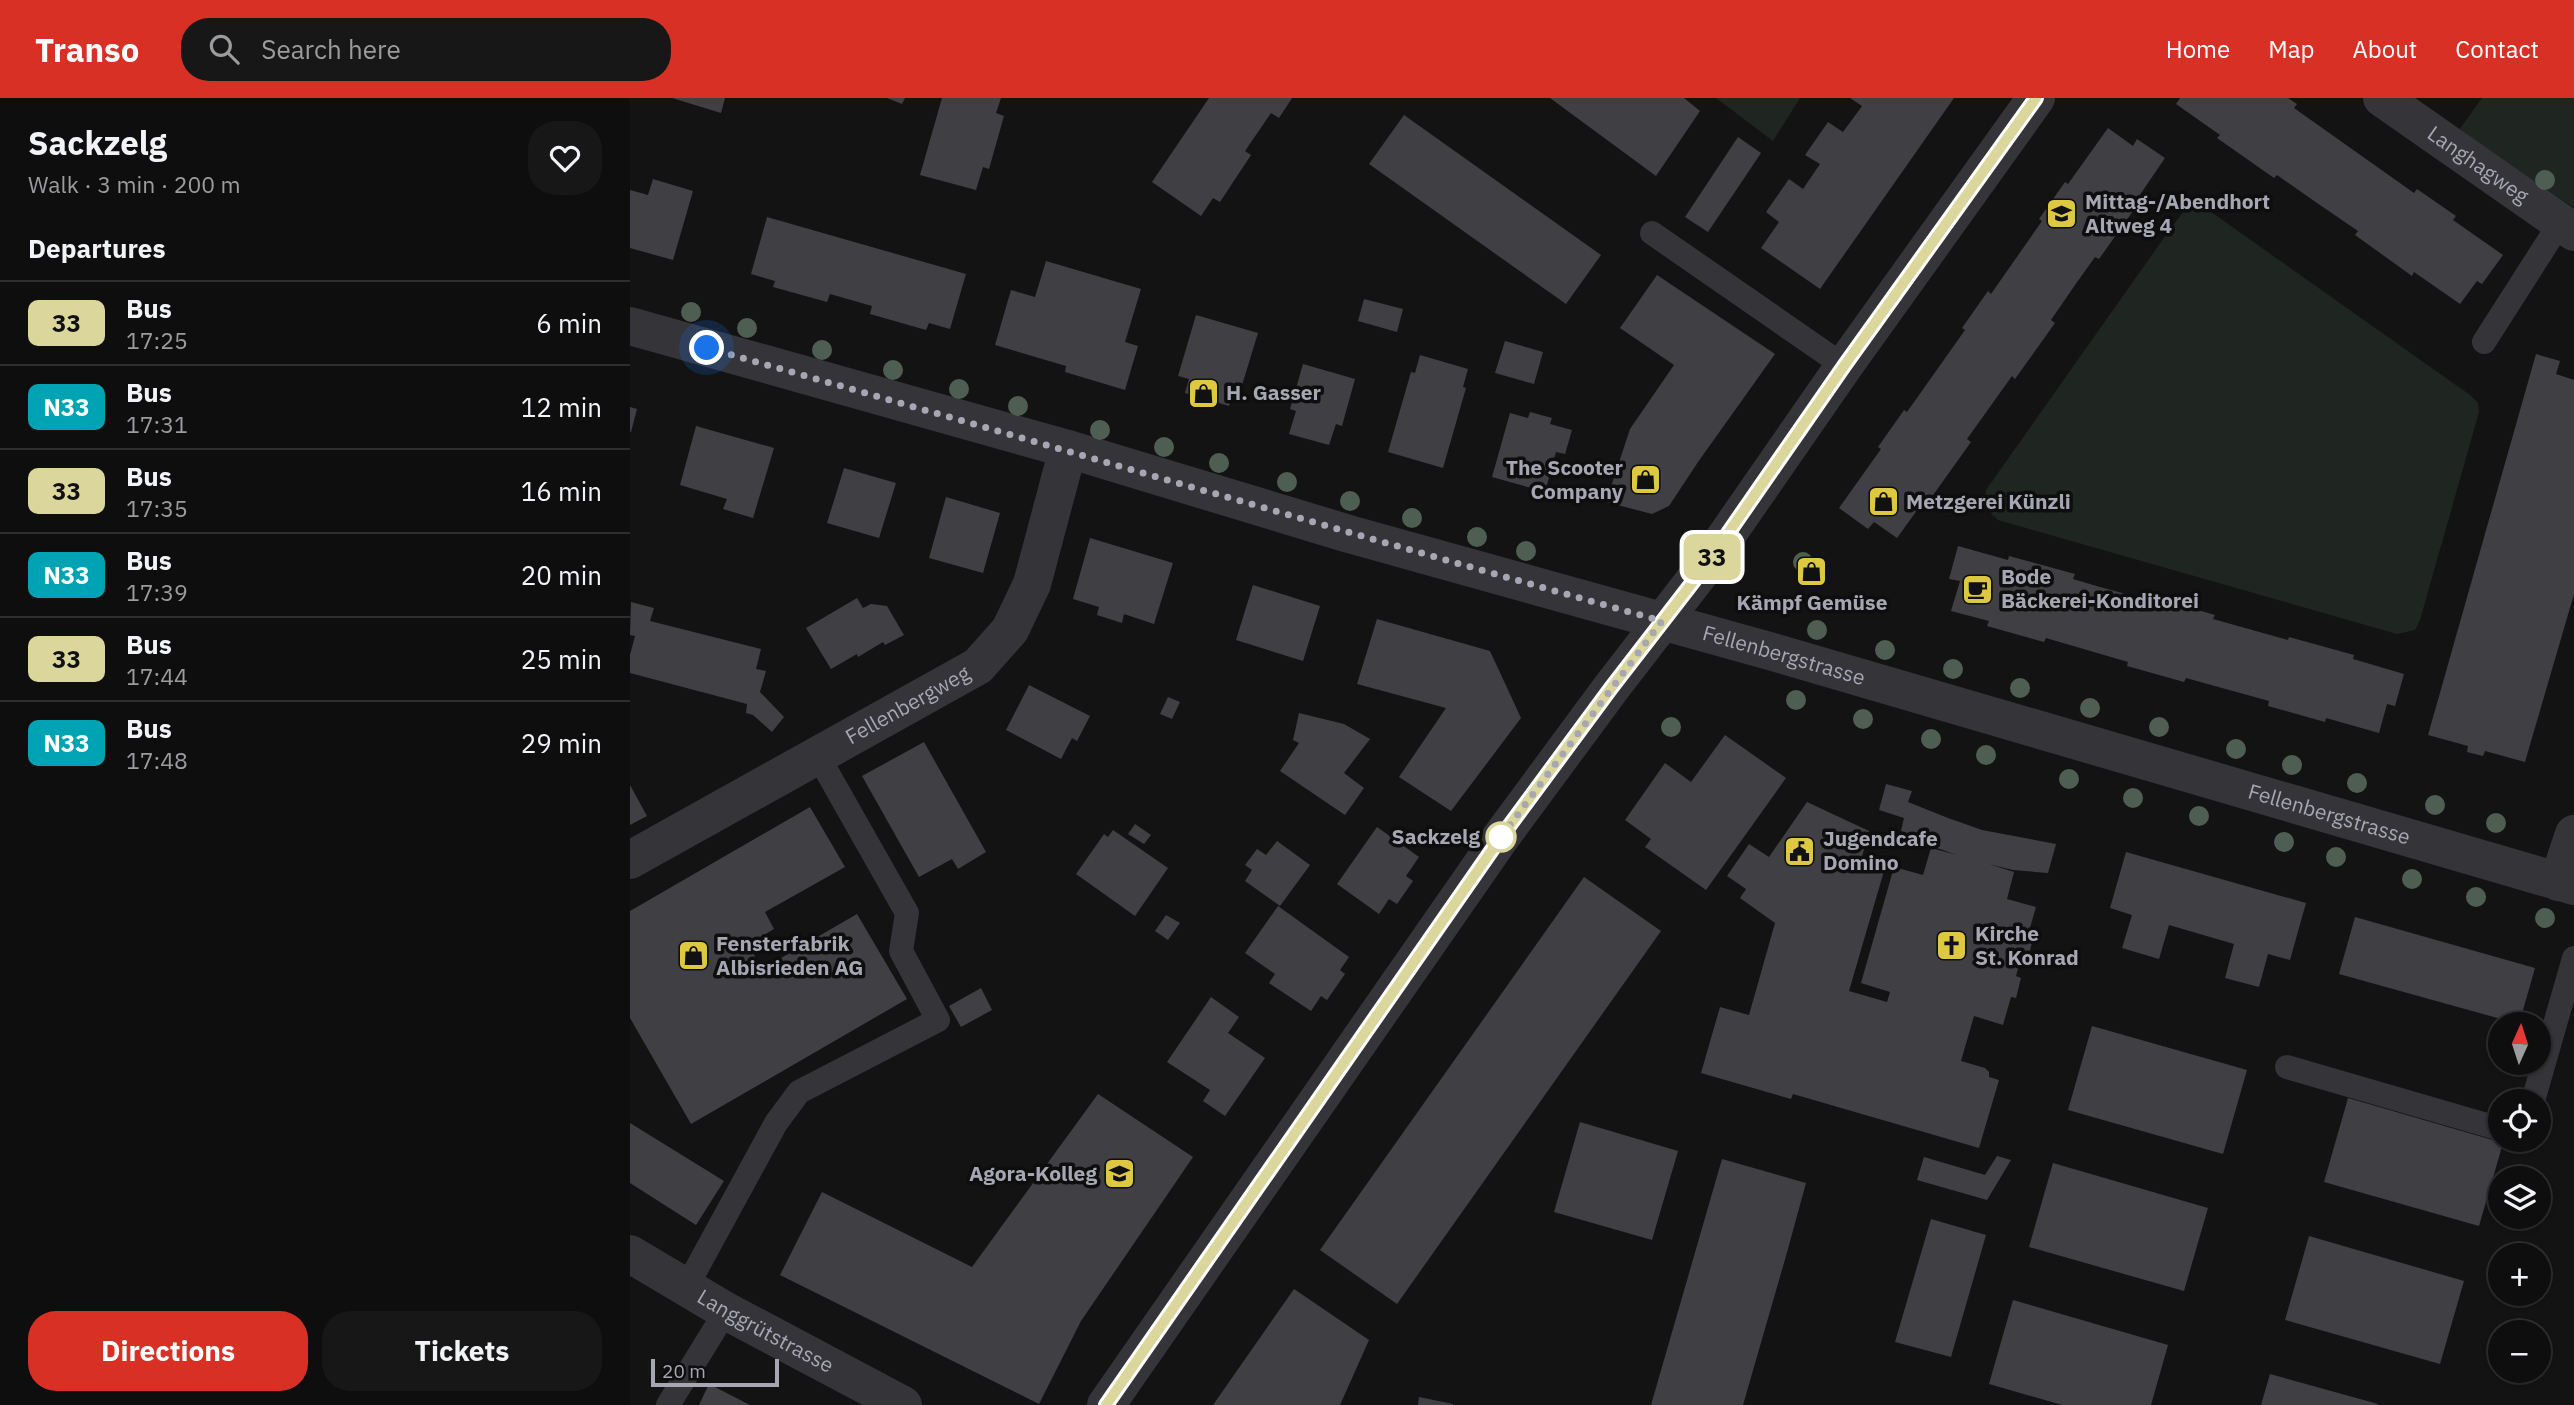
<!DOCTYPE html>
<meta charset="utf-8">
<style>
body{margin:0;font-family:"IBM Plex Sans",sans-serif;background:#171718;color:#f1f3f6;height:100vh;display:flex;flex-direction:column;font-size:26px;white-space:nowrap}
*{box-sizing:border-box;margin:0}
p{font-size:23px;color:#9b9c9e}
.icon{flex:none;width:38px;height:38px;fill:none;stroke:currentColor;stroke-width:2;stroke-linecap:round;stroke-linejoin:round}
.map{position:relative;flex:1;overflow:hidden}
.sheet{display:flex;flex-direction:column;background:#0e0e0f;width:630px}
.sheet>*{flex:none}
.badge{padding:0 14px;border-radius:10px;font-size:24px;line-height:46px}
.needle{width:46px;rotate:3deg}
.controls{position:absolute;left:1858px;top:914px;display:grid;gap:14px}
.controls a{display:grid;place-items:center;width:63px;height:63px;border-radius:50%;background:#0e0e0f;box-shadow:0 2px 5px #0004,0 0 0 2px #2e2e2f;font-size:35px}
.scale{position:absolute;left:21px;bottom:18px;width:128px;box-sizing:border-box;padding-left:7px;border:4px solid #a6a7b3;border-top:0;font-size:19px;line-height:24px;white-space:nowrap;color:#a6a7b3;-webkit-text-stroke:5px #0e0e0f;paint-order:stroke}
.you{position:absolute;width:35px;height:35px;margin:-18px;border:5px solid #fff;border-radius:50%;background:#1a73e8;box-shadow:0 0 0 10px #1a73e833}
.map>.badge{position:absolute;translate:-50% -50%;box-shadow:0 0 0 4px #fff}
h2{padding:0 28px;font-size:26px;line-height:63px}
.round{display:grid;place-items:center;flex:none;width:74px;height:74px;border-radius:28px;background:#171718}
.summary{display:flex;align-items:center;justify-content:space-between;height:119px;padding:0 28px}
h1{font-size:33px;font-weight:800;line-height:52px}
.cta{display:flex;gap:14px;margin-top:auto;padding:14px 28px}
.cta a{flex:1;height:80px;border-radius:28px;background:#d93025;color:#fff;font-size:28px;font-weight:800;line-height:80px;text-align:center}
.cta a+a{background:#171718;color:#f1f3f6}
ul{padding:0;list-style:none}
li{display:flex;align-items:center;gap:21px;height:84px;padding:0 28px;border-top:2px solid #2e2e2f}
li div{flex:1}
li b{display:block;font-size:26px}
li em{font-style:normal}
li .badge{min-width:77px;font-weight:700;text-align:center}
header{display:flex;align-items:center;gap:42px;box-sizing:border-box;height:98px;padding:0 35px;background:#d93025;color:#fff}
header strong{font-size:33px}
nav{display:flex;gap:38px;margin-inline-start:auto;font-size:24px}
.search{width:490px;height:63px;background:#171718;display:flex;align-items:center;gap:18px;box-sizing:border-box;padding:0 24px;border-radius:28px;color:#9b9c9e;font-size:26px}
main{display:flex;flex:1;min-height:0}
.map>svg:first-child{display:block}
.green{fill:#1f2621}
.building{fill:#404044}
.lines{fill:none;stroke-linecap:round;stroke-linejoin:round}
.lane{stroke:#343439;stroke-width:24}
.street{stroke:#343439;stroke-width:38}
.tree{fill:#4e5e53}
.line-casing{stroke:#fff;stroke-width:16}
.line{stroke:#dad69c;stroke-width:10}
.walk{stroke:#a6a7b3;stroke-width:7;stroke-dasharray:0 12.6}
.stop-dot{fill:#fff;stroke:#dad69c;stroke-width:3.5}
.labels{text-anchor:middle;stroke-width:7;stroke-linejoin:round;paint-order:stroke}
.street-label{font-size:21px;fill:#a6a7b3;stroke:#0e0e0f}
.poi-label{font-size:21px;font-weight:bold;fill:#a6a7b3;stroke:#0e0e0f;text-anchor:start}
.stop-label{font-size:21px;font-weight:bold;fill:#a6a7b3;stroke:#0e0e0f;text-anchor:end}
</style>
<header>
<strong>Transo</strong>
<div class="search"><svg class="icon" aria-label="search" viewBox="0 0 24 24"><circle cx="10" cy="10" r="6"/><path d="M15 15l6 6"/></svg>Search here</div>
<nav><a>Home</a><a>Map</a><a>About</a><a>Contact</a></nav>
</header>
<main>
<section class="sheet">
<div class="summary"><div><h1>Sackzelg</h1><p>Walk · 3 min · 200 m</p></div><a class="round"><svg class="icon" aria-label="heart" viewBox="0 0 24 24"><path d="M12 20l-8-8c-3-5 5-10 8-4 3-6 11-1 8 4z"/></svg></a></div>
<h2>Departures</h2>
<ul>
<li><span class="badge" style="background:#dad69c;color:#111">33</span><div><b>Bus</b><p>17:25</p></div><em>6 min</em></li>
<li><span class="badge" style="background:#00a3b4;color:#fff">N33</span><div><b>Bus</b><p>17:31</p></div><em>12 min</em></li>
<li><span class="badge" style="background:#dad69c;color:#111">33</span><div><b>Bus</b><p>17:35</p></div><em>16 min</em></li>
<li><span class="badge" style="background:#00a3b4;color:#fff">N33</span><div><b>Bus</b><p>17:39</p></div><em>20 min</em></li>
<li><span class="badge" style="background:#dad69c;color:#111">33</span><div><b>Bus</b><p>17:44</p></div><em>25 min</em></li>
<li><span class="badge" style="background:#00a3b4;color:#fff">N33</span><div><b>Bus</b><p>17:48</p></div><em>29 min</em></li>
</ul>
<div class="cta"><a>Directions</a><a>Tickets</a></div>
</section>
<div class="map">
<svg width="1944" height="1307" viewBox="0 0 1944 1307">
<rect width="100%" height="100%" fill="#131314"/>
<g class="green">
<path d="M 1086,0 L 1170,0 L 1143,43 Z"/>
<path d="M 1852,0 L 1944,0 L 1944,110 L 1829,32 Z"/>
<path d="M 1564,109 L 1573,109 L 1584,116 L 1840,297 L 1848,305 L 1849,314 L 1790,522 L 1785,532 L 1767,536 L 1368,422 C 1357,413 1355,406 1356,392 L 1536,137 L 1554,113 Z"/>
</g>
<g class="building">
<path d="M 42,0 L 95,0 L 91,15 Z"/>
<path d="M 257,0 L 275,0 L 272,6 Z"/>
<path d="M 312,0 L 371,0 L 366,15 L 374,18 L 359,71 L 353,69 L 346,92 L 290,77 Z"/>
<path d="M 579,0 L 662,0 L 649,20 L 641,15 L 615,53 L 621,57 L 590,104 L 583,100 L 571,118 L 522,84 Z"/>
<path d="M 920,0 L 1054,0 L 1070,13 L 1026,78 Z"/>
<path d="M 1220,0 L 1324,0 L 1190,191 L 1131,150 L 1149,124 L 1136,114 L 1159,81 L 1173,91 L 1190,66 L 1175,57 L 1198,24 L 1213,34 L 1232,8 Z"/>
<path d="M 1550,0 L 1658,0 L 1667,6 L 1664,10 L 1784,95 L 1787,91 L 1826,118 L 1823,122 L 1873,157 L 1852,186 L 1847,183 L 1830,206 L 1784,174 L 1782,178 L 1725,137 L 1728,133 L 1687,105 L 1647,77 L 1644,80 L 1587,40 L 1590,37 L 1546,6 Z"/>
<path d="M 774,17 L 971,157 L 936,206 L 739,66 Z"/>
<path d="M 1478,30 L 1503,48 L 1507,41 L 1535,60 L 1505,104 L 1508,106 L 1469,161 L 1465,159 L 1445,187 L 1421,222 L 1425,225 L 1385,281 L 1382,278 L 1337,341 L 1341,344 L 1301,400 L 1298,397 L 1267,440 L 1244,424 L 1238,431 L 1209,410 L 1251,351 L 1248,349 L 1274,312 L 1277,314 L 1335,232 L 1332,230 L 1358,193 L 1361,196 L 1412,123 L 1409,121 L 1435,84 L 1438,86 Z"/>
<path d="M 1108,39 L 1131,55 L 1078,134 L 1055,119 Z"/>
<path d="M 23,81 L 63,93 L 43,162 L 0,150 L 0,92 L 18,97 Z"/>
<path d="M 137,119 L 336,176 L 320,231 L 299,225 L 296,232 L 240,216 L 242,208 L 200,196 L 197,204 L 143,189 L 145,183 L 121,176 Z"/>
<path d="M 416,163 L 511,191 L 495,244 L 508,248 L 495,292 L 435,274 L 436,268 L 365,247 L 381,192 L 405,199 Z"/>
<path d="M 1027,177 L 1145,256 L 1068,364 L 1039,408 L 1022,416 L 976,404 L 1000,331 L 1044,267 L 990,230 Z"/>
<path d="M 734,201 L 773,211 L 767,234 L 728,223 Z"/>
<path d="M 566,217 L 628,235 L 609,297 L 603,295 L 599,308 L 555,295 L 559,281 L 548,278 Z"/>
<path d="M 875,243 L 913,254 L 904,286 L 865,275 Z"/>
<path d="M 1906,256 L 1930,263 L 1926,276 L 1944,282 L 1944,496 L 1895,664 L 1855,653 L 1853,658 L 1837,654 L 1838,648 L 1798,637 Z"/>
<path d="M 790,257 L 838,271 L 833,289 L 836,290 L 813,370 L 758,354 L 781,274 L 785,275 Z"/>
<path d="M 673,266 L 725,281 L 712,328 L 706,326 L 699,347 L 659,336 L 666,313 L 660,311 Z"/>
<path d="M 0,309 L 7,311 L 1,334 L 0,334 Z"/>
<path d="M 900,314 L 922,320 L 920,326 L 942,332 L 935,356 L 926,354 L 915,394 L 862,379 L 880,315 L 898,320 Z"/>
<path d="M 66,328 L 144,350 L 123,420 L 93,411 L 97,401 L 50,387 Z"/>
<path d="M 214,370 L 266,385 L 249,440 L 197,425 Z"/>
<path d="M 316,399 L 370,415 L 353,475 L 299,460 Z"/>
<path d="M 460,440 L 543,465 L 524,526 L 494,516 L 492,525 L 467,517 L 469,509 L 443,501 Z"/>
<path d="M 1328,448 L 1378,462 L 1379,458 L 1445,476 L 1443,481 L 1470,489 L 1518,502 L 1519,498 L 1585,517 L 1583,521 L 1658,542 L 1659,539 L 1724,557 L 1723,561 L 1774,576 L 1765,608 L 1757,606 L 1749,635 L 1696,620 L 1695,624 L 1638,608 L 1639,603 L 1556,580 L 1554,584 L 1497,568 L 1498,564 L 1416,540 L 1414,544 L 1357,528 L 1359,523 L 1321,513 L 1330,483 L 1319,481 Z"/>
<path d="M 623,487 L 690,508 L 673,563 L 606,542 Z"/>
<path d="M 227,500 L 233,510 L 241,506 L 257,508 L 274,537 L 255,547 L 253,544 L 228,559 L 227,556 L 201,571 L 176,530 Z"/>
<path d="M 1,504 L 24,510 L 20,523 L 131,551 L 126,571 L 136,573 L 130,594 L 154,619 L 142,634 L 123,617 L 116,615 L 117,606 L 0,575 L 0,557 L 5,538 L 0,537 Z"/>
<path d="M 747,521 L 860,553 L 891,620 L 821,713 L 769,679 L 816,610 L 727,586 Z"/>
<path d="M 399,587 L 460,618 L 447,643 L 442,640 L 431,661 L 376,632 Z"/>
<path d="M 538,599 L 550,604 L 542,621 L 530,616 Z"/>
<path d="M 669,615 L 714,626 L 740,641 L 714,675 L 734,690 L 715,717 L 650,673 L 669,645 L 663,642 Z"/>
<path d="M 1095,637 L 1156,680 L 1076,792 L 1015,749 L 1021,741 L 995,722 L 1035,665 L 1061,684 Z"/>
<path d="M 294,644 L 356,754 L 328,771 L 322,761 L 289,779 L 232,678 Z"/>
<path d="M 1256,686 L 1282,693 L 1278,704 L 1318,720 L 1352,732 L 1426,746 L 1418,775 L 1383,772 L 1359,766 L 1384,774 L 1377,801 L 1406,809 L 1398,837 L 1404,838 L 1398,859 L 1392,857 L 1386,878 L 1391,880 L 1386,900 L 1381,899 L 1373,927 L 1344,918 L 1331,963 L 1355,970 L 1359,974 L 1359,979 L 1369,982 L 1349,1050 L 1163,996 L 1161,1001 L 1071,975 L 1090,909 L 1119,917 L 1145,825 L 1110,800 L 1116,791 L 1097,778 L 1119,746 L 1139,759 L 1177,704 L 1239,733 L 1230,766 L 1254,773 L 1219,893 L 1257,904 L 1260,894 L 1231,885 L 1264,769 L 1293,777 L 1301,750 L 1327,757 L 1301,748 L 1271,733 L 1274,720 L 1249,712 Z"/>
<path d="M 0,687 L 17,718 L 0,727 Z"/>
<path d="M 180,709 L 215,769 L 135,814 L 144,831 L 118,846 L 132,871 L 227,816 L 277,901 L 61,1026 L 0,920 L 0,813 Z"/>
<path d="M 505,726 L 521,737 L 514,746 L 498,736 Z"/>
<path d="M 747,729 L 789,759 L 776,778 L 783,783 L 767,806 L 759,801 L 749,816 L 707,786 Z"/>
<path d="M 483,732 L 538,770 L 505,818 L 446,776 L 474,736 L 478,739 Z"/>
<path d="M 647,743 L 680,767 L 650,808 L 615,783 L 622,772 L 615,767 L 627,751 L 636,757 Z"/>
<path d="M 1496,754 L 1676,805 L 1660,862 L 1638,856 L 1629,889 L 1595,880 L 1604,846 L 1539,827 L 1529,861 L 1492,850 L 1502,817 L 1480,810 Z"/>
<path d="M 954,779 L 1031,833 L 767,1206 L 690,1152 Z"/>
<path d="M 648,808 L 719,859 L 710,872 L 715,876 L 697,902 L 691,898 L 681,913 L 639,885 L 645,876 L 615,855 Z"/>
<path d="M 536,817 L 550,825 L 538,842 L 525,833 Z"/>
<path d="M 1725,819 L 1905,870 L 1889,926 L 1709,876 Z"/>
<path d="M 351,890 L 362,912 L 331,929 L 319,908 Z"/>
<path d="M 581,899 L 609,919 L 598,935 L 635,960 L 595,1018 L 573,1003 L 580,992 L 537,964 Z"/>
<path d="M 1462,928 L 1617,972 L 1593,1056 L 1438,1012 Z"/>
<path d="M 468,996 L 563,1059 L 451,1223 L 409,1306 L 150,1177 L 192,1094 L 342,1169 Z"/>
<path d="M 1718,1000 L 1873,1045 L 1849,1128 L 1694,1084 Z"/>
<path d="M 950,1024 L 1048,1053 L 1022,1142 L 924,1114 Z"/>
<path d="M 0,1025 L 94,1083 L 66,1127 L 0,1085 Z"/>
<path d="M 1367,1058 L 1381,1062 L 1357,1102 L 1287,1082 L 1294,1059 L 1355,1077 Z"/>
<path d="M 1092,1061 L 1176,1085 L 1156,1158 L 1113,1307 L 1021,1307 Z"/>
<path d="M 1423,1065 L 1578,1110 L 1554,1193 L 1399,1149 Z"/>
<path d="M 1301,1121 L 1356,1137 L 1321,1259 L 1265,1244 Z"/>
<path d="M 1679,1138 L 1834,1183 L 1810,1266 L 1655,1222 Z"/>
<path d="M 664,1191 L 739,1242 L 710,1307 L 583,1307 Z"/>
<path d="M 1383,1202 L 1538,1247 L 1521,1307 L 1432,1307 L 1359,1286 Z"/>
<path d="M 1640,1276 L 1748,1306 L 1748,1307 L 1631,1307 Z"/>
<path d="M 79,1286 L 120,1307 L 69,1307 Z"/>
<path d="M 789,1299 L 823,1306 L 823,1307 L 788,1307 Z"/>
</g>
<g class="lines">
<g class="lane">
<path d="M 1022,135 L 1214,268"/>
<path d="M 1854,244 L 1930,125"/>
<path d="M 1657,969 L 1867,1030 L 1871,1028"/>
<path d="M 1903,1003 L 1944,860"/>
<path d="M 56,1190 L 146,1025 L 169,994 L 308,922 L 271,853 L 277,815 L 188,658"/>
<path d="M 38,1307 L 96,1213"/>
</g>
<g class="street">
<path id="s1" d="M 1752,0 L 1944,134"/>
<path id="s2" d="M 0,228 L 438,351 L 719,436 L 1143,554 L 1944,788"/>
<path id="s3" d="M 0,762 L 348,568 L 380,532 L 402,486 L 438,351"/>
<path d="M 1928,784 L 1944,736"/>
<path id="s4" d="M 0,1156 L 96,1213 L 273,1307"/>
<path d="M 476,1307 L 871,739 L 981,590 L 1076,467 L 1214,268 L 1406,0"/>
</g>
</g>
<g class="tree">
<circle cx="1915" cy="82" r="10"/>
<circle cx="61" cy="214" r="10"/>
<circle cx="117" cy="230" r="10"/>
<circle cx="192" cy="252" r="10"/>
<circle cx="263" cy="272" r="10"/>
<circle cx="329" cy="291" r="10"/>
<circle cx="388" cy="308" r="10"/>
<circle cx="470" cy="332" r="10"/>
<circle cx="534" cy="349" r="10"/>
<circle cx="589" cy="365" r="10"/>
<circle cx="657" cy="384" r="10"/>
<circle cx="720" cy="403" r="10"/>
<circle cx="782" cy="420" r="10"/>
<circle cx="847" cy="439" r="10"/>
<circle cx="896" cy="453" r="10"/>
<circle cx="1173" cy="464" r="10"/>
<circle cx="1187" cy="532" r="10"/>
<circle cx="1255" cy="552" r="10"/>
<circle cx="1323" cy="571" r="10"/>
<circle cx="1390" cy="590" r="10"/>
<circle cx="1166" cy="602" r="10"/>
<circle cx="1460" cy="610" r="10"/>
<circle cx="1233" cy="621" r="10"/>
<circle cx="1041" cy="629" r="10"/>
<circle cx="1529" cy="629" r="10"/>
<circle cx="1301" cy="641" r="10"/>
<circle cx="1606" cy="651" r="10"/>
<circle cx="1356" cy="657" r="10"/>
<circle cx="1662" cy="667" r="10"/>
<circle cx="1439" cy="681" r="10"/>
<circle cx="1727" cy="685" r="10"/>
<circle cx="1503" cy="700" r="10"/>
<circle cx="1805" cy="707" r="10"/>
<circle cx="1569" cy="718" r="10"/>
<circle cx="1866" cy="725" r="10"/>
<circle cx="1654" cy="744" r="10"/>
<circle cx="1706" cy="759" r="10"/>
<circle cx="1782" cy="781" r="10"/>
<circle cx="1846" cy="799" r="10"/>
<circle cx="1915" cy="820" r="10"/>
</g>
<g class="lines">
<defs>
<path id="line" d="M 476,1307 L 871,739 L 981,590 L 1076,467 L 1214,268 L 1406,0"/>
</defs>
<use href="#line" class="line-casing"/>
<use href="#line" class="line"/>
<path class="walk" d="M 77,250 C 396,340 713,434 1032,523 L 871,739"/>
</g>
<defs>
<symbol id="school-square" viewBox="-11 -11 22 22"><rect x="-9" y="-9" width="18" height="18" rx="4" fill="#dec841" stroke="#0e0e0f"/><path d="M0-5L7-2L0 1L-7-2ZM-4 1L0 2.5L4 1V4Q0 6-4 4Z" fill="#111"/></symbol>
<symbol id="shop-square" viewBox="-11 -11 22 22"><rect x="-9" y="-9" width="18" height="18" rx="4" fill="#dec841" stroke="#0e0e0f"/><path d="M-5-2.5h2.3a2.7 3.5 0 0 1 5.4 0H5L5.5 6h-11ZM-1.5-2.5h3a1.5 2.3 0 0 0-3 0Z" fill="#111"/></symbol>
<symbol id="cafe-square" viewBox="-11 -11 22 22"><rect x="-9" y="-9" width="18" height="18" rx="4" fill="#dec841" stroke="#0e0e0f"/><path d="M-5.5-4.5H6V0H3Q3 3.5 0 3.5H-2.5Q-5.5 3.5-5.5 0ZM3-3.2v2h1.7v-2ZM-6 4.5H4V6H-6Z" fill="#111"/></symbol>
<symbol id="civic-square" viewBox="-11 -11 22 22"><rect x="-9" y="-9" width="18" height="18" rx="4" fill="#dec841" stroke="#0e0e0f"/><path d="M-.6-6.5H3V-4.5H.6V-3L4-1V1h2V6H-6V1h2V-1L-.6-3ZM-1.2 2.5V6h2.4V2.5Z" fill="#111"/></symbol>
<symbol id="church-square" viewBox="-11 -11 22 22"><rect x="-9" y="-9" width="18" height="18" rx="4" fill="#dec841" stroke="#0e0e0f"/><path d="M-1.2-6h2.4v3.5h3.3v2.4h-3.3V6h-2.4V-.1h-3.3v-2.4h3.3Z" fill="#111"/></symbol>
</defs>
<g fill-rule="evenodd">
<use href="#school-square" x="1414" y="98" width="35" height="35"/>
<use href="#shop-square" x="556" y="278" width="35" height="35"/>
<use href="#shop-square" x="998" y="364" width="35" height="35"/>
<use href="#shop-square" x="1236" y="386" width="35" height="35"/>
<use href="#shop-square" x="1164" y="456" width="35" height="35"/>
<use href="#cafe-square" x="1330" y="474" width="35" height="35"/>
<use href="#civic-square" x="1152" y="736" width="35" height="35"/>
<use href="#church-square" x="1304" y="830" width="35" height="35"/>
<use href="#shop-square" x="46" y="840" width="35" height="35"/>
<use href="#school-square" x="472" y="1058" width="35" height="35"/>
</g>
<circle class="stop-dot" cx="871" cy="739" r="14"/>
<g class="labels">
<g class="street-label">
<text dy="7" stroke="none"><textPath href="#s1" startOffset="117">Langhagweg</textPath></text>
<text dy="7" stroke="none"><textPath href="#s2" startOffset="1200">Fellenbergstrasse</textPath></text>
<text dy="7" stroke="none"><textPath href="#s3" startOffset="318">Fellenbergweg</textPath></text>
<text dy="7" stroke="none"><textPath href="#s2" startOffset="1768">Fellenbergstrasse</textPath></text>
<text dy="7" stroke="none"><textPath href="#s4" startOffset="156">Langgrütstrasse</textPath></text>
</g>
<g class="poi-label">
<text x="1455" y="111">Mittag-/Abendhort<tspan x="1455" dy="24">Altweg 4</tspan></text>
<text x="596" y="302">H. Gasser</text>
<text x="993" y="377" text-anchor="end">The Scooter<tspan x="993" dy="24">Company</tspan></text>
<text x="1276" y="411">Metzgerei Künzli</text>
<text x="1371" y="486">Bode<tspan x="1371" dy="24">Bäckerei-Konditorei</tspan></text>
<text x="1182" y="512" text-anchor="middle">Kämpf Gemüse</text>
<text x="1193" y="748">Jugendcafe<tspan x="1193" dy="24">Domino</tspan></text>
<text x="1345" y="843">Kirche<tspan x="1345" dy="24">St. Konrad</tspan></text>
<text x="86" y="853">Fensterfabrik<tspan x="86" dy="24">Albisrieden AG</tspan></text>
<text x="467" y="1083" text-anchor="end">Agora-Kolleg</text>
</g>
<g class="stop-label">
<text x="850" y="746">Sackzelg</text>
</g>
</g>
</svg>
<div class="controls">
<a><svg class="needle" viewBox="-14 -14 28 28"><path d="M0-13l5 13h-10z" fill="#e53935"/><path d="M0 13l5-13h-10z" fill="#9b9c9e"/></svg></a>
<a><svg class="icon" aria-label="locate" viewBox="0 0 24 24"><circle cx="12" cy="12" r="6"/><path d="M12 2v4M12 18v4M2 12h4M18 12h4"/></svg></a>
<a><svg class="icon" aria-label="layers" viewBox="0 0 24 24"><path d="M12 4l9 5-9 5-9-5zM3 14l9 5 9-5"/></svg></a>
<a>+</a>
<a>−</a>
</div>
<div class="scale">20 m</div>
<div class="you" style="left:77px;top:250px"></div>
<b class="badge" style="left:1082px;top:459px;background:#dad69c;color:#111">33</b>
</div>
</main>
